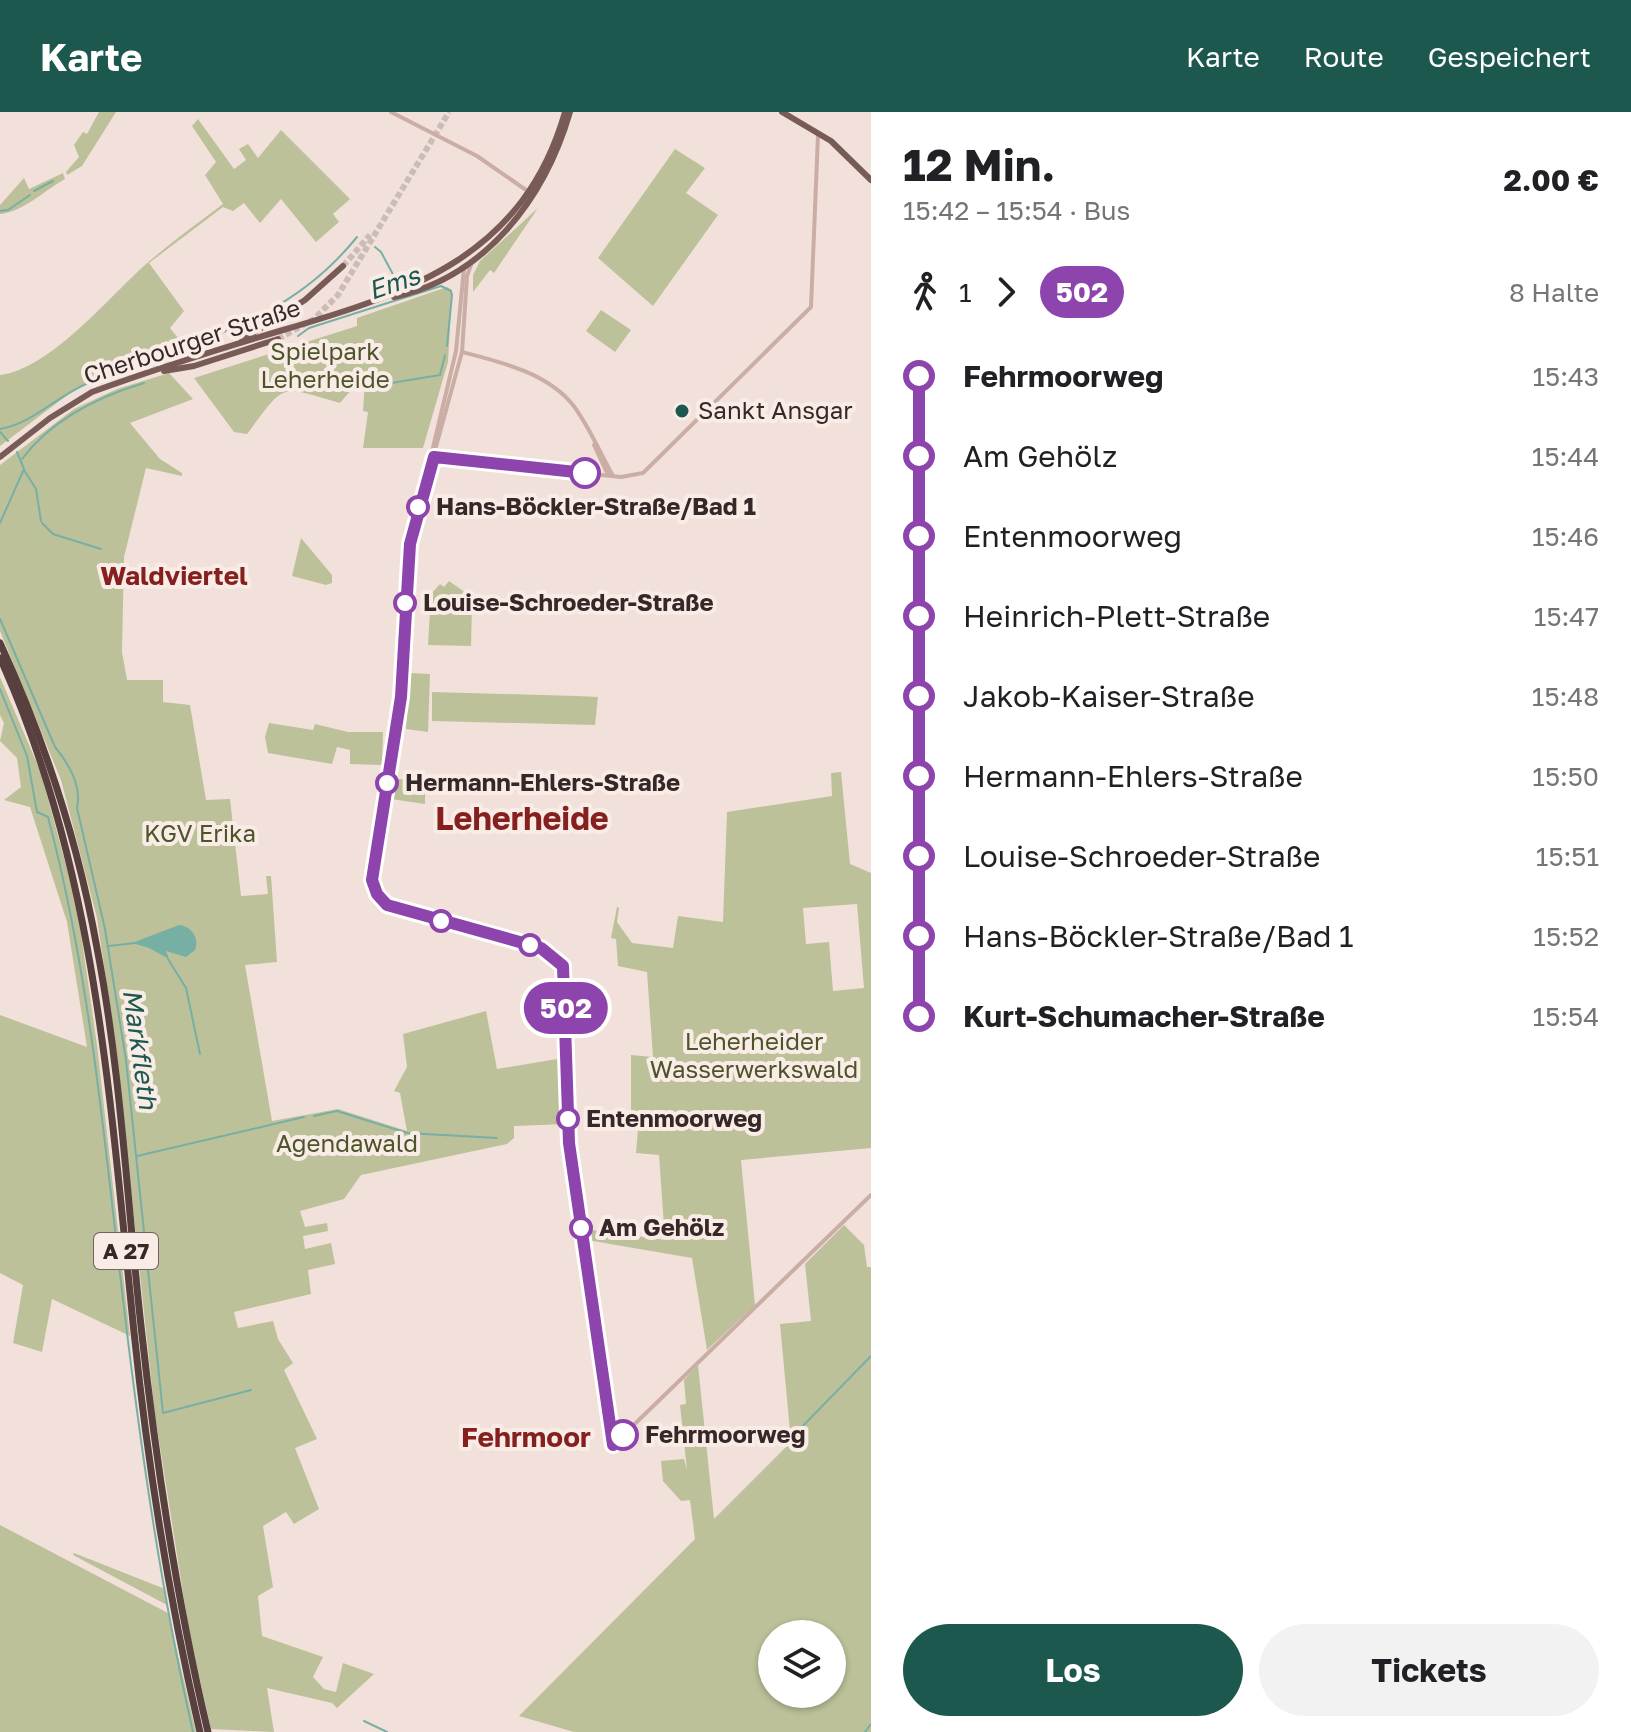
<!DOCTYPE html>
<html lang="de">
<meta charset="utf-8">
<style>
body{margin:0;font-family:"Golos Text",sans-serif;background:#f2f2f2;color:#202124;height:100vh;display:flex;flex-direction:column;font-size:30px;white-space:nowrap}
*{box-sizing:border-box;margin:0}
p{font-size:26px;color:#757577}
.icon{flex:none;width:44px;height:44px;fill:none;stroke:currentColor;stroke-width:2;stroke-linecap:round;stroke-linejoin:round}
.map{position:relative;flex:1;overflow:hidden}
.sheet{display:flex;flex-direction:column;background:#fff;width:760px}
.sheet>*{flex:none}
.badge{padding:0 16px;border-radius:26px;font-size:28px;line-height:52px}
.tools{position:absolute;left:758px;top:1508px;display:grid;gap:16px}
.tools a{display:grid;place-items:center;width:88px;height:88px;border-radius:50%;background:#fff;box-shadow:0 2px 6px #0004;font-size:40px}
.map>.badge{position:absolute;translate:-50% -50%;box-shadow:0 0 0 4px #fff}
.legs{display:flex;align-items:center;gap:12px;height:88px;padding:0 32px;font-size:26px}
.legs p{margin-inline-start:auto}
.head{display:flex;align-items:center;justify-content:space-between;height:136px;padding:0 32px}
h1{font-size:44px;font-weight:700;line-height:60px}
.button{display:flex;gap:16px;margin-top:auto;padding:16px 32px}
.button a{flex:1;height:92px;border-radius:48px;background:#1c584e;color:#fff;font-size:32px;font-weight:700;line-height:92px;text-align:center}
.button a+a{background:#f2f2f2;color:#202124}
ul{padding:0 32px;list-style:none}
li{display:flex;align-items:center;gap:28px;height:80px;font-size:30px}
li i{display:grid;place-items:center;width:12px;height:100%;margin:0 10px;background:currentColor}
li i::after{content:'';width:20px;height:20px;margin:-10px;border:6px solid;border-radius:50%;background:#fff}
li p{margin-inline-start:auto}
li:first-child i{background:linear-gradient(#0000 50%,currentColor 0)}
li:last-child i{background:linear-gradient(currentColor 50%,#0000 0)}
header{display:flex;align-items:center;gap:48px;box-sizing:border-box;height:112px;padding:0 40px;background:#1c584e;color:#fff}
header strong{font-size:38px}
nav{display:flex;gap:44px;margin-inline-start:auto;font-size:28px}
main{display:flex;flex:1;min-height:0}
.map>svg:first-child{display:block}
.green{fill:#bcc199;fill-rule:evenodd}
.water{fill:#78afa5}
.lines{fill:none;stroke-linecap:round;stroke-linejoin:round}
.stream{stroke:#78afa5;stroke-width:2}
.major-tunnel{stroke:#ccbcb6;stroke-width:6;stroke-dasharray:6 3;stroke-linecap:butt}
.minor{stroke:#caaea5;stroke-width:4}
.major{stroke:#785b57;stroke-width:6}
.highway{stroke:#57403e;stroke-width:7}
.line-1-casing{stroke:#fff;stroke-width:18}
.line-1{stroke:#8e44ad;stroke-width:12}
.poi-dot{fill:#1c584e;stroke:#f9ece6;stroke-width:3}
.stop-1-dot{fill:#fff;stroke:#8e44ad;stroke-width:4}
.labels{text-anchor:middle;stroke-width:8;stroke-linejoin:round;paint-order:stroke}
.shield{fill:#f9ece6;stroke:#706360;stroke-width:2}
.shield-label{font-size:22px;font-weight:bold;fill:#362827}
.street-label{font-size:24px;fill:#362827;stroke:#f9ece6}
.park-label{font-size:24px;fill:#4e542a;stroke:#f9ece6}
.poi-label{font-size:24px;fill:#362827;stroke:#f9ece6;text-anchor:start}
.stop-label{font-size:24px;font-weight:bold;fill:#362827;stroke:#f9ece6;text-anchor:start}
.water-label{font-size:26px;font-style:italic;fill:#1c584e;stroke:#f9ece6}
.neighbourhood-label{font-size:26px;font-weight:bold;fill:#86201f;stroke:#f9ece6}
.quarter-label{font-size:28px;font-weight:bold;fill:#86201f;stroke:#f9ece6}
.district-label{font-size:32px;font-weight:bold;fill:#86201f;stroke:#f9ece6}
</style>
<header>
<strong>Karte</strong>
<nav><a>Karte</a><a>Route</a><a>Gespeichert</a></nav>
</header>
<main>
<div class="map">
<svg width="871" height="1620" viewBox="0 0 871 1620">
<rect width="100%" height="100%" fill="#f2e1da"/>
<g class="green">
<path d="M 99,0 L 116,0 L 82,54 L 67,63 L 66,60 L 79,45 L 74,33 L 83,20 L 87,22 Z"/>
<path d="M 198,7 L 234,57 L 246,48 L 239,37 L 248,32 L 258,46 L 281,18 L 350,87 L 333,102 L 339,110 L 316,130 L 281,87 L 260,111 L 244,91 L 233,99 L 223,95 L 149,151 L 184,199 L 170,216 L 186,236 L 130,252 L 78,275 L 0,334 L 0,263 C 50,257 108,186 145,153 C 170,131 197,112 223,92 L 205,63 L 216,50 L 192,14 Z"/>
<path d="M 675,37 L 705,56 L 686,81 L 718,103 L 653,194 L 598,146 Z"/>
<path d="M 63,61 L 65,67 C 45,78 23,100 0,102 L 0,93 L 24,66 L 29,77 Z"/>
<path d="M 538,96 L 494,161 L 490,158 L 473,180 L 473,163 L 480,149 Z"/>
<path d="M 447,175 L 452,178 L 448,250 L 423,336 L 363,336 L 368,300 L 363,299 L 365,270 L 354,270 L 352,277 L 340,291 C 278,273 286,270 247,322 L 234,320 L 194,266 L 357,214 L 357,206 Z"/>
<path d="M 601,198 L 631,218 L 615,240 L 586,219 Z"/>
<path d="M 169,261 L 193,287 L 130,311 L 160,347 L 182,361 L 182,364 L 146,356 L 124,445 L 122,540 L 127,568 L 163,568 L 163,590 L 190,593 L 206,688 L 230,687 L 241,784 L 268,782 L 266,764 L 271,764 L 277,850 L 245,853 L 272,1009 L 338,997 L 407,1019 L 400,981 L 394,979 L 407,955 L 403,922 L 486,899 L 497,957 L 563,946 L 565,1012 L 514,1014 L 514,1026 L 507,1032 L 361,1063 L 344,1087 L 300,1099 L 305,1115 L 327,1111 L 328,1119 L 303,1124 L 305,1137 L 331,1131 L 335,1152 L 308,1158 L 311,1182 L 234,1200 L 238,1216 L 273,1209 L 278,1227 L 293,1251 L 284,1258 L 317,1327 L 295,1336 L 319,1397 L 294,1412 L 286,1400 L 263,1414 L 273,1475 L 258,1484 L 262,1524 L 323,1545 L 313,1565 L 324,1577 L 336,1580 L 343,1551 L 374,1562 L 337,1596 L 332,1591 L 267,1576 L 274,1620 L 211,1617 L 189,1519 L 155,1303 L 115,929 L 97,806 L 61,668 L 0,519 L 0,353 L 74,297 L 117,277 Z"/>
<path d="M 301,426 L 332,463 L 332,471 L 326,473 L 292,464 Z"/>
<path d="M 449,469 L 476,488 L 472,495 L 471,534 L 428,533 L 431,482 L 440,472 L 444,475 Z"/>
<path d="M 410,561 L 430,562 L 428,620 L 406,617 Z"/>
<path d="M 0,565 L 41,661 L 77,794 L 97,933 L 130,1224 L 52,1187 L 42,1240 L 13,1231 L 23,1173 L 0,1161 L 0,903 L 87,935 L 67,810 L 30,695 L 4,688 L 21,675 L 17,646 L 0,629 L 4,611 L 0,603 Z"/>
<path d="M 432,580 L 577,584 L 598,585 L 595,613 L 432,609 Z"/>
<path d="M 269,611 L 313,618 L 315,612 L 348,620 L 383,620 L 382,653 L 350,652 L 350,638 L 337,635 L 332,652 L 268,641 L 265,625 Z"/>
<path d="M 409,658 L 425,661 L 425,692 L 391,687 L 394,666 L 406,668 Z"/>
<path d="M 841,660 L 850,752 L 871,761 L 871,1036 L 741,1048 L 755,1193 L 707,1238 L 692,1146 L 587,1128 L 585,1117 L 665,1128 L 659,1043 L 636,1041 L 638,1017 L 631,1015 L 631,943 L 653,945 L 647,860 L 618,854 L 616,827 L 611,826 L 617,795 L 619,796 L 617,810 L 632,831 L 673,836 L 678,804 L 723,810 L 727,700 L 832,684 L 831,661 ZM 857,792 L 864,876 L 833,879 L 829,830 L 806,832 L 803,796 Z"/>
<path d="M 844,1113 L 864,1133 L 867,1155 L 871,1155 L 871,1620 L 574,1620 L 519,1604 L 695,1427 L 690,1388 L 681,1389 L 663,1369 L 661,1349 L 684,1347 L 687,1358 L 680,1293 L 686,1292 L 684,1268 L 698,1253 L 714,1407 L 791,1330 L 780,1212 L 811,1209 L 805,1152 ZM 772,1522 L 832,1522 L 832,1582 L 772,1582 Z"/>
<path d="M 0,1413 L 168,1501 L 196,1620 L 0,1620 Z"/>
<path d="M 74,1441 L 165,1477 L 167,1493 L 73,1443 Z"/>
</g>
<path class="water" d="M 179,813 C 191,814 200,826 195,838 L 186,845 L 166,839 L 169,847 L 149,836 L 132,831 Z"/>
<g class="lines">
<g class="stream">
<path d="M 34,79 L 53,69"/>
<path d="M 0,99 L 8,98 L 30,83"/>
<path d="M 375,135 L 381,140 L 396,168"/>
<path d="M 298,224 L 309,216 L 441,174 L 451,179 L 452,183 L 447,234"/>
<path d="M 391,271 L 440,263 L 445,243"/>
<path d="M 0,317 C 33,311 56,285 86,272 C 188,228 283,217 357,125"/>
<path d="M 0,320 L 8,329"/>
<path d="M 22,347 C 52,307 97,285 144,271"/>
<path d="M 24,358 L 36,377 L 41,409"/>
<path d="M 0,411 L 24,357 L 17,340"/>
<path d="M 42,411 L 53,422 L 101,437"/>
<path d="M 0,507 L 55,635 C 69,652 82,674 77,696 L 105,817 L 126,948 L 163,1301 L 251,1278"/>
<path d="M 0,577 L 27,644 L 37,700 L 48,705 C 87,852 102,1003 119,1153 C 137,1310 158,1466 193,1620"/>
<path d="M 109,834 L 135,831"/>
<path d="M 168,847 L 186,876 L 200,942"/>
<path d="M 314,1004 L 337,999 L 407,1021 L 497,1026"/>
<path d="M 137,1044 L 304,1005"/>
<path d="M 795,1322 L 871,1244"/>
<path d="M 364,1609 L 387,1620"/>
<path d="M 865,1620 L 871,1612"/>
</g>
<g class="major-tunnel">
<path d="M 343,154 L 370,123"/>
<path d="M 278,227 L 314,207 L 338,183 L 449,0"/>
</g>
<g class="minor">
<path d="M 391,0 L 477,44 L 529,80"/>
<path d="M 464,156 L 456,239 L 410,432 L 401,585 L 372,768 L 377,782 L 387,793 L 541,836 L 563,854 L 569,1031 L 613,1333"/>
<path d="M 462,240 C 501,250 547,261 573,293 C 589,314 600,341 613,364"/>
<path d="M 594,333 L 608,363"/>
<path d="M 429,345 L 621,365 L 643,361 L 811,195 L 818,23"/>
<path d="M 426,371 L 462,240 L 467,164 L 472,150"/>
<path d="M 613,1333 L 871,1083"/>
</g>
<g class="major">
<path d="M 782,0 L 831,29 L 871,68"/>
<path d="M 394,185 C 486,165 545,86 570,0"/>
<path d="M 242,228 L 305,188 L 343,154"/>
<path d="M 164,259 L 194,254 L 278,227"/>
<path d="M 0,345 L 50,306 L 92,280 C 155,257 219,237 283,218 C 413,180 524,143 565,0"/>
</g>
<g class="highway">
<path d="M 0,531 C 45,629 78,730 97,836 C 121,961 127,1088 141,1214 C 156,1351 176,1486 208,1620"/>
<path d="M 0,546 C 97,759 110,991 134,1220 C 148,1355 169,1488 200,1620"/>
</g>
</g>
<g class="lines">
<defs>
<path id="line-1" d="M 585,361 L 434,345 L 410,432 L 401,585 L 372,768 L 377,782 L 387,793 L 541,836 L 563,854 L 569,1031 L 613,1333 L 623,1323"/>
</defs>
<use href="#line-1" class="line-1-casing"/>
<use href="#line-1" class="line-1"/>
</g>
<circle class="poi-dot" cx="682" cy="299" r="8"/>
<g class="stop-1-dot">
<circle cx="585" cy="361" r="14"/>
<circle cx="418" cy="395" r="10"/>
<circle cx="405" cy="491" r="10"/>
<circle cx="387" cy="671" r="10"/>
<circle cx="441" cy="809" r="10"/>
<circle cx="530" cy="833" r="10"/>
<circle cx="568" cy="1007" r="10"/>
<circle cx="581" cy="1116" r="10"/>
<circle cx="623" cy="1323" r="14"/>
</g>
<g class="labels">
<rect class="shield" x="94" y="1121" width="64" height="36" rx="6"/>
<g class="shield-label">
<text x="126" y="1147">A 27</text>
</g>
<g class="street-label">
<text transform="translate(192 230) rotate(-18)" y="8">Cherbourger Straße</text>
</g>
<g class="park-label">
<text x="325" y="248">Spielpark<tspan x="325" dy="28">Leherheide</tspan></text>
<text x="200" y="730">KGV Erika</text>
<text x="754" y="938">Leherheider<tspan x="754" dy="28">Wasserwerkswald</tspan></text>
<text x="347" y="1040">Agendawald</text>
</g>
<g class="poi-label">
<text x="698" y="307">Sankt Ansgar</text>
</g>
<g class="stop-label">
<text x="436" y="403">Hans-Böckler-Straße/Bad 1</text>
<text x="423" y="499">Louise-Schroeder-Straße</text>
<text x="405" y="679">Hermann-Ehlers-Straße</text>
<text x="586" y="1015">Entenmoorweg</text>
<text x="599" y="1124">Am Gehölz</text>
<text x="645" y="1331">Fehrmoorweg</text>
</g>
<g class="water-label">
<text transform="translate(394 171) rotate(-19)" y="9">Ems</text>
<text transform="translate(140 937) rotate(82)" y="9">Markfleth</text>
</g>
<g class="neighbourhood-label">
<text x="174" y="473">Waldviertel</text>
</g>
<g class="quarter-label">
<text x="526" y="1335">Fehrmoor</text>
</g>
<g class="district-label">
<text x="522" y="718">Leherheide</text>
</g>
</g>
</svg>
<div class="tools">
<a><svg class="icon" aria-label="layers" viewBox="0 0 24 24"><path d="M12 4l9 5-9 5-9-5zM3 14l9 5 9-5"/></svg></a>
</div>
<b class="badge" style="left:566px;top:896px;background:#8e44ad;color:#fff">502</b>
</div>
<section class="sheet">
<div class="head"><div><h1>12 Min.</h1><p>15:42 – 15:54 · Bus</p></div><b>2.00 €</b></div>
<div class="legs"><svg class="icon" aria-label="walk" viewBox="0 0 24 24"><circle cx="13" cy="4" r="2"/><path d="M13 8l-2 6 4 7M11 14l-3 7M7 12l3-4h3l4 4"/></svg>1<svg class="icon" aria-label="forward" viewBox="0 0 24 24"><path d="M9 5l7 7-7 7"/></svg><b class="badge" style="background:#8e44ad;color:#fff">502</b><p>8 Halte</p></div>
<ul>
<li><i style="color:#8e44ad"></i><b>Fehrmoorweg</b><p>15:43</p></li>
<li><i style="color:#8e44ad"></i><span>Am Gehölz</span><p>15:44</p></li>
<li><i style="color:#8e44ad"></i><span>Entenmoorweg</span><p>15:46</p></li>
<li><i style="color:#8e44ad"></i><span>Heinrich-Plett-Straße</span><p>15:47</p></li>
<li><i style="color:#8e44ad"></i><span>Jakob-Kaiser-Straße</span><p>15:48</p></li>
<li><i style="color:#8e44ad"></i><span>Hermann-Ehlers-Straße</span><p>15:50</p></li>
<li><i style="color:#8e44ad"></i><span>Louise-Schroeder-Straße</span><p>15:51</p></li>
<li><i style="color:#8e44ad"></i><span>Hans-Böckler-Straße/Bad 1</span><p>15:52</p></li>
<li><i style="color:#8e44ad"></i><b>Kurt-Schumacher-Straße</b><p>15:54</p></li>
</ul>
<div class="button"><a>Los</a><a>Tickets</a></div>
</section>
</main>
